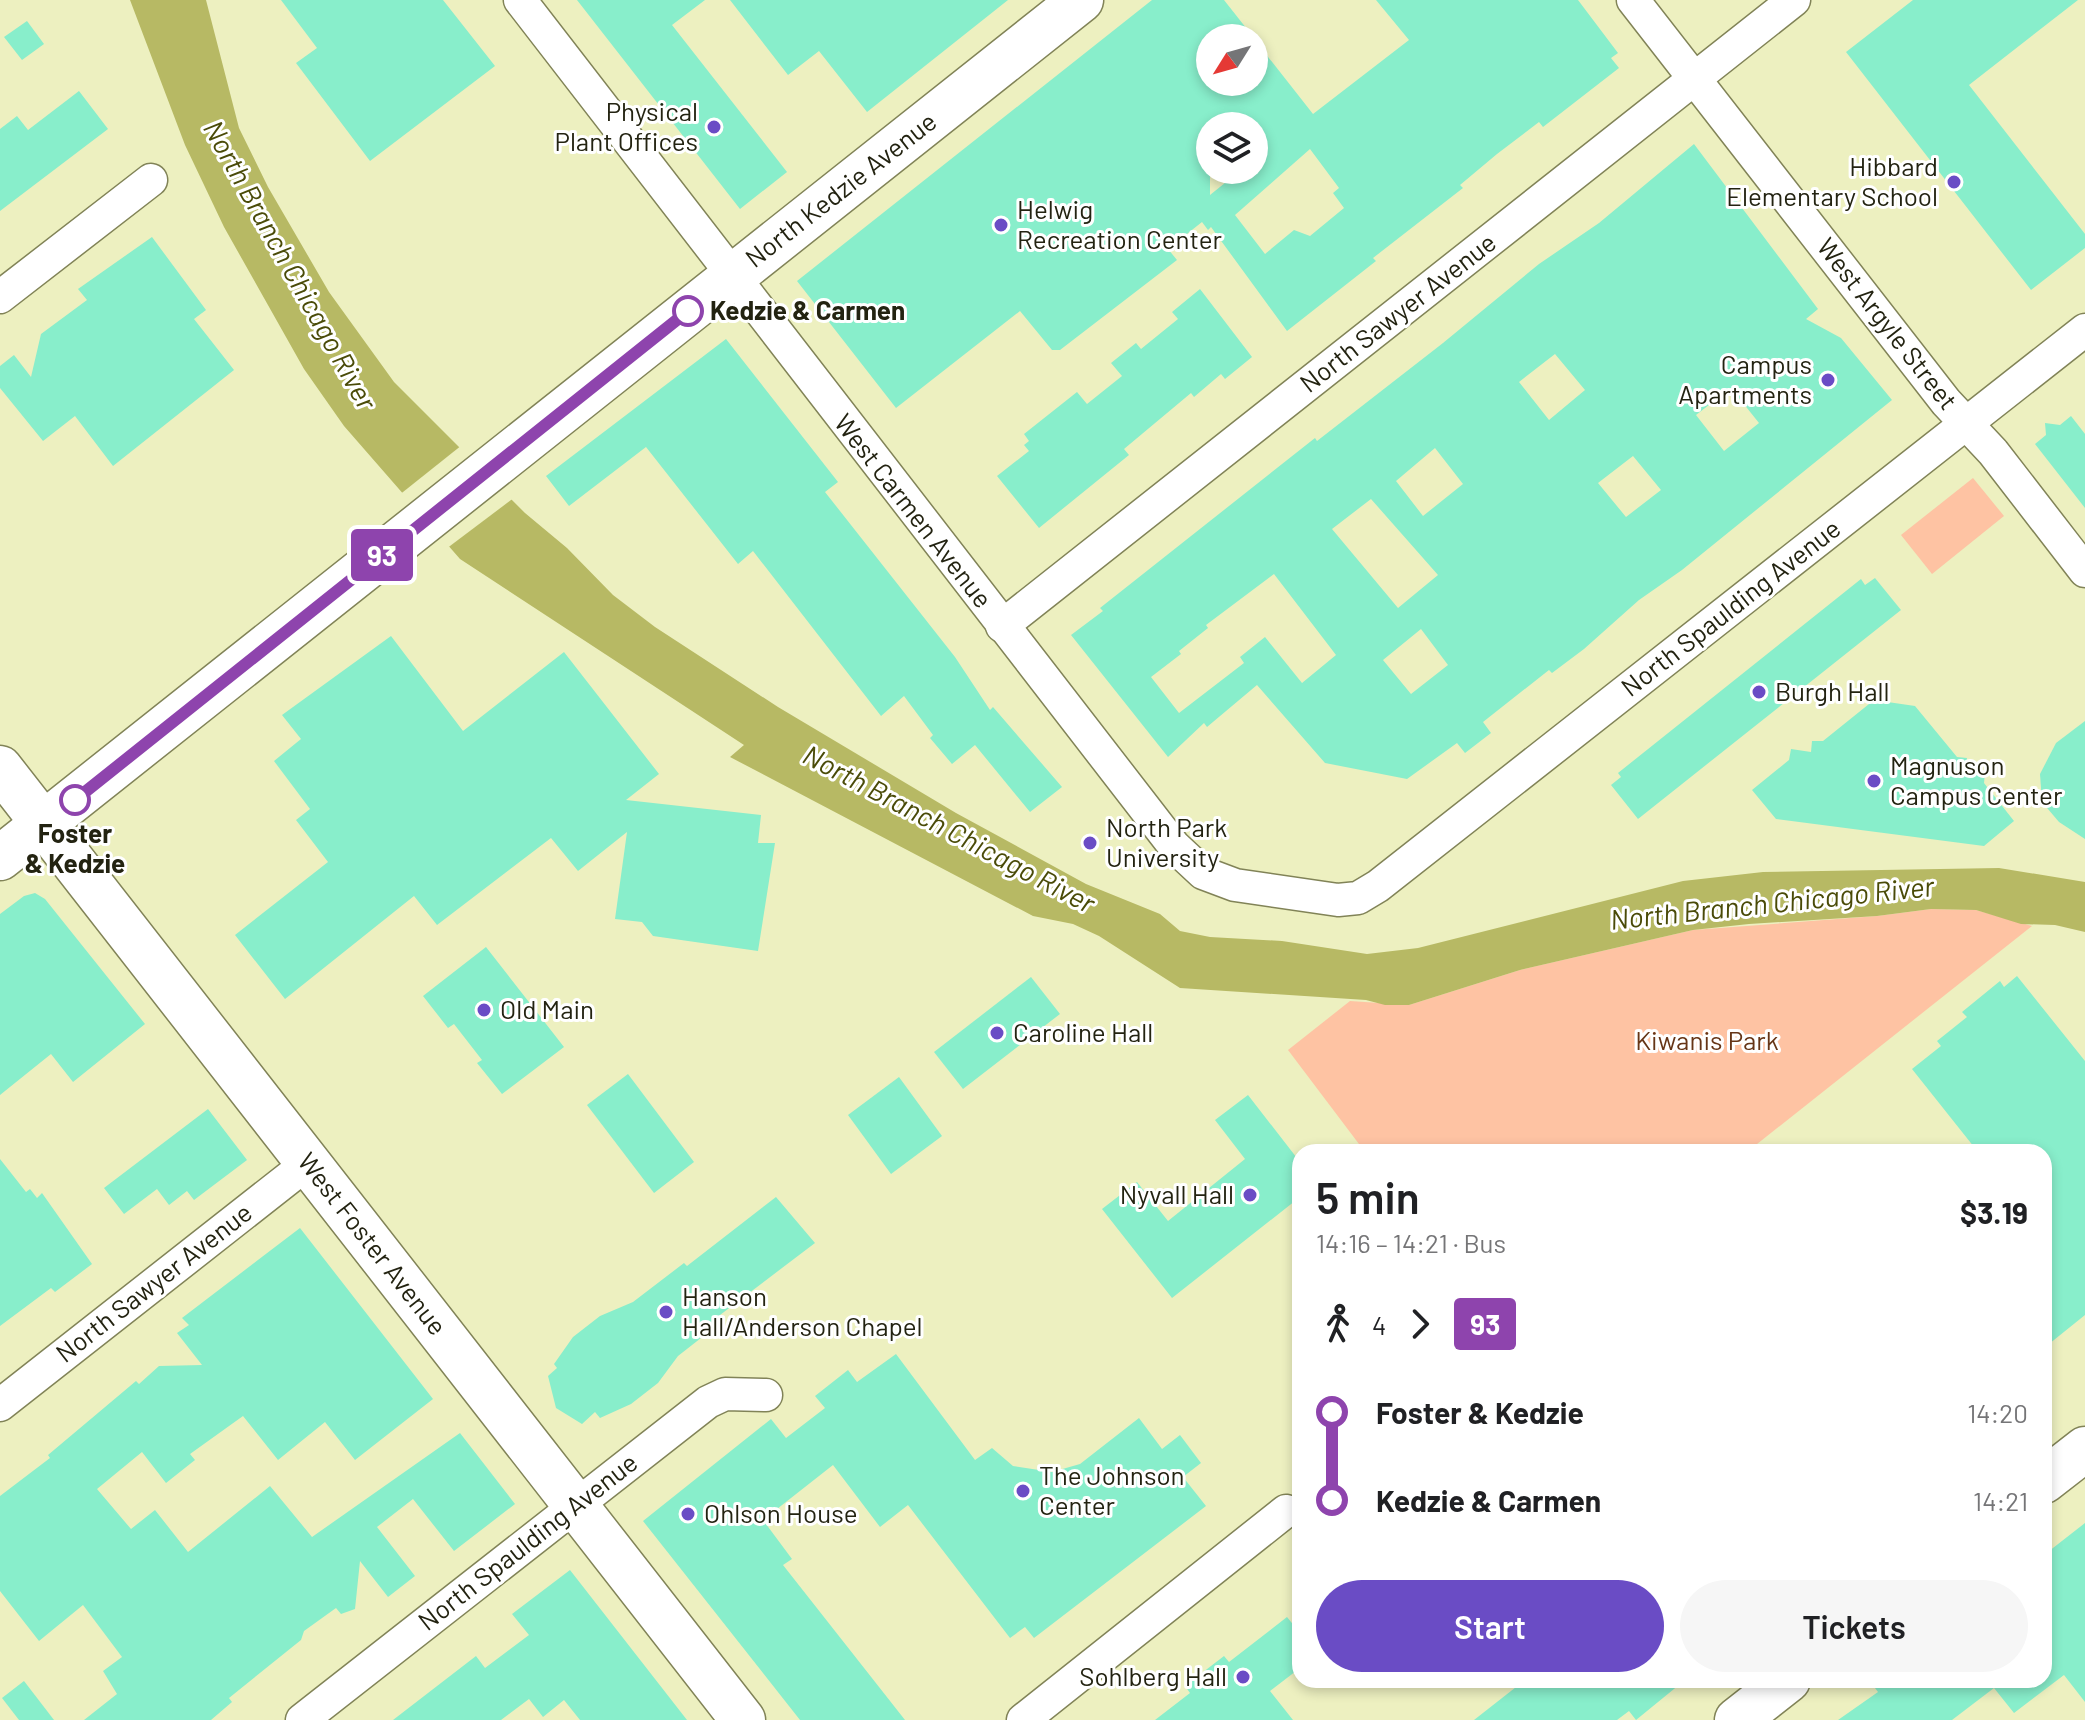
<!DOCTYPE html>
<meta charset="utf-8">
<style>
body{margin:0;font-family:Barlow,sans-serif;background:#f6f6f6;color:#202124;height:100vh;display:flex;flex-direction:column;font-size:30px;white-space:nowrap}
*{box-sizing:border-box;margin:0}
p{font-size:26px;color:#757577}
.icon{flex:none;width:44px;height:44px;fill:none;stroke:currentColor;stroke-width:2;stroke-linecap:round;stroke-linejoin:round}
.map{position:relative;flex:1;overflow:hidden}
.sheet{position:absolute;left:1292px;top:1144px;width:760px;height:544px;display:flex;flex-direction:column;background:#fff;border-radius:24px;box-shadow:0 4px 12px #0003}
.sheet>*{flex:none}
.badge{padding:0 16px;border-radius:6px;font-size:28px;line-height:52px}
.needle{width:52px;rotate:233deg}
.controls{position:absolute;left:1196px;top:24px;display:grid;gap:16px}
.controls a{display:grid;place-items:center;width:72px;height:72px;border-radius:50%;background:#fff;box-shadow:0 4px 12px #0003;font-size:40px}
.map>.badge{position:absolute;translate:-50% -50%;box-shadow:0 0 0 4px #fff}
.legs{display:flex;align-items:center;gap:12px;height:88px;padding:0 24px;font-size:26px}
.legs p{margin-inline-start:auto}
.headline{display:flex;align-items:center;justify-content:space-between;height:136px;padding:0 24px}
h1{font-size:44px;font-weight:600;line-height:60px}
.button{display:flex;gap:16px;margin-top:auto;padding:16px 24px}
.button a{flex:1;height:92px;border-radius:48px;background:#6a4cc5;color:#fff;font-size:32px;font-weight:600;line-height:92px;text-align:center}
.button a+a{background:#f6f6f6;color:#202124}
ul{padding:0 24px;list-style:none}
li{display:flex;align-items:center;gap:28px;height:88px;font-size:30px}
li i{display:grid;place-items:center;width:12px;height:100%;margin:0 10px;background:currentColor}
li i::after{content:'';width:20px;height:20px;margin:-10px;border:6px solid;border-radius:50%;background:#fff}
li p{margin-inline-start:auto}
li:first-child i{background:linear-gradient(#0000 50%,currentColor 0)}
li:last-child i{background:linear-gradient(currentColor 50%,#0000 0)}
.map>svg:first-child{display:block}
.green{fill:#fec3a3}
.water{fill:#b7b964}
.pier{fill:#edf0c0}
.building{fill:#88eecb;fill-rule:evenodd}
.lines{fill:none;stroke-linecap:round;stroke-linejoin:round}
.street-casing{stroke:#818357;stroke-width:35}
.secondary-casing{stroke:#818357;stroke-width:47}
.street{stroke:#fff;stroke-width:32}
.secondary{stroke:#fff;stroke-width:44}
.line-1-casing{stroke:#fff;stroke-width:18}
.line-1{stroke:#8e44ad;stroke-width:12}
.poi-dot{fill:#6a4cc5;stroke:#fff;stroke-width:3}
.stop-1-dot{fill:#fff;stroke:#8e44ad;stroke-width:4}
.labels{text-anchor:middle;stroke-width:6;stroke-linejoin:round;paint-order:stroke}
.poi-label{font-size:26px;fill:#232311;stroke:#fff;text-anchor:start}
.street-label{font-size:26px;fill:#232311;stroke:#fff}
.stop-label{font-size:26px;font-weight:bold;fill:#232311;stroke:#fff;text-anchor:start}
.park-label{font-size:26px;fill:#663516;stroke:#fff}
.water-label{font-size:28px;font-style:italic;fill:#4a4b08;stroke:#fff}
</style>
<div class="map">
<svg width="2085" height="1720" viewBox="0 0 2085 1720">
<rect width="100%" height="100%" fill="#edf0c0"/>
<g class="green">
<path d="M 1973,478 L 2004,516 L 1932,574 L 1901,535 Z"/>
<path d="M 1931,909 L 1976,910 L 2032,926 L 1747,1152 L 1365,1152 L 1288,1050 L 1350,1001 L 1409,1005 L 1520,970 L 1693,930 L 1877,916 Z"/>
</g>
<path class="water" d="M 130,0 L 206,0 L 239,128 L 268,187 L 329,292 L 394,382 L 525,513 L 567,548 L 613,595 L 655,627 L 778,707 L 956,813 L 1086,884 L 1160,914 L 1180,931 L 1210,937 L 1282,941 L 1367,954 L 1418,948 L 1683,881 L 1763,872 L 1999,868 L 2085,882 L 2085,932 L 2055,925 L 2021,924 L 1976,910 L 1931,909 L 1877,916 L 1749,924 L 1693,930 L 1520,970 L 1409,1005 L 1385,1005 L 1366,1000 L 1180,988 L 1099,936 L 1073,924 L 1033,916 L 730,757 L 744,745 L 460,559 L 344,426 L 304,369 L 224,227 L 185,145 Z"/>
<path class="pier" d="M 462,445 L 515,497 L 446,549 L 398,496 Z"/>
<g class="building">
<path d="M 281,0 L 443,0 L 495,66 L 370,161 L 296,63 L 317,48 Z"/>
<path d="M 577,0 L 705,0 L 672,25 L 787,172 L 740,209 Z"/>
<path d="M 730,0 L 1008,0 L 867,112 L 819,51 L 788,75 Z"/>
<path d="M 1152,0 L 1224,0 L 1254,38 L 1210,38 L 1210,82 L 1254,82 L 1254,39 L 1313,114 L 1409,40 L 1376,0 L 1578,0 L 1618,53 L 1611,58 L 1619,68 L 1543,127 L 1539,122 L 1497,154 L 1460,185 L 1463,188 L 1373,258 L 1376,261 L 1287,331 L 1211,227 L 1208,230 L 1202,222 L 1168,249 L 1177,260 L 1060,350 L 1052,350 L 1020,311 L 896,408 L 797,281 ZM 1210,126 L 1254,126 L 1254,170 L 1241,170 L 1210,195 ZM 1310,149 L 1339,188 L 1333,193 L 1344,208 L 1310,236 L 1294,230 L 1265,254 L 1235,215 Z"/>
<path d="M 1913,0 L 2078,0 L 1969,85 L 2085,234 L 2085,248 L 2031,290 L 1846,52 Z"/>
<path d="M 27,21 L 44,44 L 22,60 L 4,37 Z"/>
<path d="M 79,91 L 108,129 L 0,211 L 0,129 L 17,116 L 28,130 Z"/>
<path d="M 1694,144 L 1818,309 L 1806,319 L 1841,338 L 1892,400 L 1682,570 L 1639,600 L 1584,649 L 1552,673 L 1549,670 L 1483,722 L 1491,733 L 1465,753 L 1457,743 L 1407,779 L 1325,763 L 1257,685 L 1207,727 L 1204,723 L 1168,757 L 1071,635 L 1103,611 L 1100,608 L 1315,438 L 1317,441 L 1443,343 L 1539,264 L 1599,223 ZM 1555,354 L 1585,390 L 1549,420 L 1519,382 ZM 1731,388 L 1759,423 L 1724,451 L 1696,415 ZM 1435,448 L 1463,484 L 1423,516 L 1396,481 ZM 1633,456 L 1661,490 L 1626,517 L 1598,483 ZM 1371,499 L 1438,575 L 1398,608 L 1332,529 ZM 1274,574 L 1336,655 L 1302,683 L 1265,637 L 1240,657 L 1244,663 L 1179,713 L 1151,677 L 1181,654 L 1179,651 L 1208,628 L 1206,625 ZM 1421,629 L 1448,665 L 1411,694 L 1383,660 Z"/>
<path d="M 152,237 L 206,310 L 194,319 L 234,370 L 113,466 L 75,416 L 43,441 L 0,388 L 0,366 L 14,355 L 31,377 L 41,334 L 87,300 L 78,289 Z"/>
<path d="M 1200,289 L 1252,357 L 1225,379 L 1221,374 L 1194,397 L 1191,393 L 1124,449 L 1129,455 L 1039,528 L 997,476 L 1029,451 L 1024,445 L 1029,441 L 1024,434 L 1077,392 L 1087,404 L 1122,376 L 1111,363 L 1136,343 L 1141,349 L 1178,319 L 1172,312 Z"/>
<path d="M 726,339 L 838,482 L 825,492 L 955,657 L 990,710 L 993,707 L 1062,787 L 1030,812 L 975,745 L 952,764 L 930,738 L 933,735 L 904,696 L 881,716 L 753,551 L 738,564 L 646,447 L 569,506 L 546,476 Z"/>
<path d="M 2071,416 L 2085,434 L 2085,508 L 2035,444 L 2046,435 L 2045,423 L 2060,425 Z"/>
<path d="M 1875,578 L 1901,610 L 1638,819 L 1611,785 L 1621,777 L 1618,773 L 1861,579 L 1865,585 Z"/>
<path d="M 391,636 L 463,731 L 564,652 L 659,774 L 626,800 L 761,815 L 758,843 L 775,843 L 758,951 L 653,936 L 642,922 L 615,919 L 627,832 L 578,871 L 551,838 L 437,925 L 414,896 L 285,999 L 235,935 L 328,862 L 296,820 L 310,809 L 274,761 L 301,739 L 282,715 Z"/>
<path d="M 1874,700 L 1915,706 L 1957,757 L 1967,758 L 1966,771 L 1985,773 L 1984,783 L 2014,821 L 1984,846 L 1776,819 L 1752,790 L 1789,760 L 1791,749 L 1811,752 L 1812,741 L 1823,741 Z"/>
<path d="M 2085,721 L 2085,839 L 2059,822 L 2042,802 L 2040,774 L 2056,743 Z"/>
<path d="M 35,893 L 45,899 L 145,1024 L 73,1082 L 51,1054 L 0,1095 L 0,914 L 24,896 Z"/>
<path d="M 486,947 L 564,1047 L 502,1094 L 477,1063 L 482,1060 L 454,1024 L 448,1028 L 423,996 Z"/>
<path d="M 2017,976 L 2085,1061 L 2085,1315 L 2044,1348 L 2044,1152 L 1978,1152 L 1912,1069 L 1941,1046 L 1937,1041 L 1967,1017 L 1962,1012 L 2000,981 L 2004,987 Z"/>
<path d="M 1031,977 L 1060,1014 L 963,1089 L 934,1052 Z"/>
<path d="M 628,1074 L 694,1162 L 654,1193 L 587,1105 Z"/>
<path d="M 899,1077 L 942,1136 L 891,1174 L 848,1115 Z"/>
<path d="M 1248,1095 L 1300,1162 L 1300,1197 L 1172,1298 L 1102,1209 L 1137,1182 L 1168,1221 L 1245,1159 L 1215,1120 Z"/>
<path d="M 208,1109 L 247,1160 L 194,1200 L 187,1191 L 169,1205 L 157,1189 L 124,1214 L 104,1188 Z"/>
<path d="M 0,1159 L 26,1192 L 30,1189 L 37,1198 L 42,1193 L 92,1264 L 55,1292 L 51,1288 L 0,1326 Z"/>
<path d="M 776,1197 L 815,1243 L 720,1315 L 724,1320 L 678,1356 L 658,1383 L 631,1404 L 600,1418 L 595,1412 L 582,1424 L 556,1408 L 548,1376 L 557,1368 L 554,1364 L 573,1337 L 600,1316 L 633,1302 L 684,1263 L 687,1266 Z"/>
<path d="M 300,1228 L 433,1399 L 355,1460 L 325,1422 L 278,1460 L 243,1416 L 190,1454 L 195,1460 L 166,1483 L 142,1452 L 97,1489 L 131,1529 L 155,1510 L 188,1552 L 270,1486 L 312,1537 L 460,1433 L 515,1504 L 454,1551 L 413,1499 L 377,1527 L 415,1576 L 388,1597 L 360,1561 L 355,1609 L 341,1614 L 336,1608 L 304,1631 L 301,1640 L 229,1698 L 232,1702 L 211,1720 L 84,1720 L 117,1694 L 103,1671 L 122,1657 L 83,1605 L 39,1641 L 0,1591 L 0,1496 L 50,1458 L 48,1455 L 136,1381 L 139,1384 L 159,1366 L 202,1365 L 177,1333 L 189,1325 L 182,1318 Z"/>
<path d="M 896,1354 L 975,1460 L 992,1448 L 1013,1466 L 1052,1472 L 1080,1464 L 1139,1418 L 1162,1449 L 1180,1435 L 1201,1463 L 1183,1477 L 1206,1506 L 1034,1638 L 1025,1627 L 1010,1638 L 908,1505 L 880,1527 L 833,1465 L 763,1520 L 792,1559 L 783,1565 L 905,1720 L 800,1720 L 643,1521 L 771,1419 L 786,1438 L 825,1408 L 815,1396 L 848,1370 L 857,1382 Z"/>
<path d="M 2085,1523 L 2085,1702 L 2064,1675 L 2014,1713 L 1994,1688 L 1952,1720 L 1838,1720 L 1878,1692 L 1869,1680 L 2044,1680 L 2044,1555 Z"/>
<path d="M 570,1570 L 687,1720 L 580,1720 L 564,1700 L 543,1717 L 529,1699 L 501,1720 L 393,1720 L 476,1656 L 485,1668 L 529,1635 L 512,1614 Z"/>
<path d="M 1287,1617 L 1300,1633 L 1300,1668 L 1270,1691 L 1293,1720 L 1155,1720 L 1190,1693 L 1185,1686 L 1224,1656 L 1229,1662 Z"/>
<path d="M 1525,1680 L 1685,1680 L 1636,1720 L 1629,1711 L 1617,1720 L 1474,1720 Z"/>
<path d="M 24,1681 L 54,1720 L 19,1720 L 2,1698 Z"/>
</g>
<g class="lines">
<defs>
<g id="street">
<path d="M 520,0 L 1174,846 L 1203,873 L 1235,885 L 1338,900 L 1358,898 L 1378,886 L 2085,330"/>
<path d="M 1633,0 L 1946,402 L 1993,452 L 2085,571"/>
<path d="M 0,297 L 151,180"/>
<path d="M 1002,626 L 1794,0"/>
<path d="M 0,1405 L 308,1163"/>
<path d="M 302,1720 L 708,1402 L 725,1394 L 766,1395"/>
<path d="M 1023,1720 L 1286,1511"/>
</g>
<g id="secondary">
<path d="M 0,768 L 743,1720"/>
<path d="M 0,858 L 1081,0"/>
<path d="M 2044,1481 L 2085,1449"/>
<path d="M 1737,1720 L 1788,1680"/>
</g>
</defs>
<use href="#street" class="street-casing"/>
<use href="#secondary" class="secondary-casing"/>
<use href="#street" class="street"/>
<use href="#secondary" class="secondary"/>
</g>
<g class="lines">
<defs>
<path id="line-1" d="M 75,800 L 688,311"/>
</defs>
<use href="#line-1" class="line-1-casing"/>
<use href="#line-1" class="line-1"/>
</g>
<g class="poi-dot">
<circle cx="714" cy="127" r="8"/>
<circle cx="1954" cy="182" r="8"/>
<circle cx="1001" cy="225" r="8"/>
<circle cx="1828" cy="380" r="8"/>
<circle cx="1759" cy="692" r="8"/>
<circle cx="1874" cy="781" r="8"/>
<circle cx="1090" cy="843" r="8"/>
<circle cx="484" cy="1010" r="8"/>
<circle cx="997" cy="1033" r="8"/>
<circle cx="1250" cy="1195" r="8"/>
<circle cx="666" cy="1312" r="8"/>
<circle cx="1023" cy="1491" r="8"/>
<circle cx="688" cy="1514" r="8"/>
<circle cx="1243" cy="1677" r="8"/>
</g>
<g class="stop-1-dot">
<circle cx="688" cy="311" r="14"/>
<circle cx="75" cy="800" r="14"/>
</g>
<g class="labels">
<g class="poi-label">
<text x="698" y="121" text-anchor="end">Physical<tspan x="698" dy="30">Plant Offices</tspan></text>
<text x="1938" y="176" text-anchor="end">Hibbard<tspan x="1938" dy="30">Elementary School</tspan></text>
<text x="1017" y="219">Helwig<tspan x="1017" dy="30">Recreation Center</tspan></text>
<text x="1812" y="374" text-anchor="end">Campus<tspan x="1812" dy="30">Apartments</tspan></text>
<text x="1775" y="701">Burgh Hall</text>
<text x="1890" y="775">Magnuson<tspan x="1890" dy="30">Campus Center</tspan></text>
<text x="1106" y="837">North Park<tspan x="1106" dy="30">University</tspan></text>
<text x="500" y="1019">Old Main</text>
<text x="1013" y="1042">Caroline Hall</text>
<text x="1234" y="1204" text-anchor="end">Nyvall Hall</text>
<text x="682" y="1306">Hanson<tspan x="682" dy="30">Hall/Anderson Chapel</tspan></text>
<text x="1039" y="1485">The Johnson<tspan x="1039" dy="30">Center</tspan></text>
<text x="704" y="1523">Ohlson House</text>
<text x="1227" y="1686" text-anchor="end">Sohlberg Hall</text>
</g>
<g class="street-label">
<text transform="translate(841 190) rotate(-38)" y="9">North Kedzie Avenue</text>
<text transform="translate(1398 313) rotate(-38)" y="9">North Sawyer Avenue</text>
<text transform="translate(1887 324) rotate(52)" y="9">West Argyle Street</text>
<text transform="translate(913 511) rotate(52)" y="9">West Carmen Avenue</text>
<text transform="translate(1731 608) rotate(-38)" y="9">North Spaulding Avenue</text>
<text transform="translate(372 1244) rotate(52)" y="9">West Foster Avenue</text>
<text transform="translate(154 1283) rotate(-38)" y="9">North Sawyer Avenue</text>
<text transform="translate(528 1542) rotate(-38)" y="9">North Spaulding Avenue</text>
</g>
<g class="stop-label">
<text x="710" y="320">Kedzie &amp; Carmen</text>
<text x="75" y="843" text-anchor="middle">Foster<tspan x="75" dy="30">&amp; Kedzie</tspan></text>
</g>
<g class="park-label">
<text x="1707" y="1050">Kiwanis Park</text>
</g>
<g class="water-label">
<text transform="translate(290 265) rotate(61)" y="10">North Branch Chicago River</text>
<text transform="translate(949 829) rotate(28)" y="10">North Branch Chicago River</text>
<text transform="translate(1772 903) rotate(-6)" y="10">North Branch Chicago River</text>
</g>
</g>
</svg>
<div class="controls">
<a><svg class="needle" viewBox="-14 -14 28 28"><path d="M0-13l5 13h-10z" fill="#e53935"/><path d="M0 13l5-13h-10z" fill="#757577"/></svg></a>
<a><svg class="icon" aria-label="layers" viewBox="0 0 24 24"><path d="M12 4l9 5-9 5-9-5zM3 14l9 5 9-5"/></svg></a>
</div>
<b class="badge" style="left:382px;top:555px;background:#8e44ad;color:#fff">93</b>
<section class="sheet">
<div class="headline"><div><h1>5 min</h1><p>14:16 – 14:21 · Bus</p></div><b>$3.19</b></div>
<div class="legs"><svg class="icon" aria-label="walk" viewBox="0 0 24 24"><circle cx="13" cy="4" r="2"/><path d="M13 8l-2 6 4 7M11 14l-3 7M7 12l3-4h3l4 4"/></svg>4<svg class="icon" aria-label="forward" viewBox="0 0 24 24"><path d="M9 5l7 7-7 7"/></svg><b class="badge" style="background:#8e44ad;color:#fff">93</b></div>
<ul>
<li><i style="color:#8e44ad"></i><b>Foster &amp; Kedzie</b><p>14:20</p></li>
<li><i style="color:#8e44ad"></i><b>Kedzie &amp; Carmen</b><p>14:21</p></li>
</ul>
<div class="button"><a>Start</a><a>Tickets</a></div>
</section>
</div>
